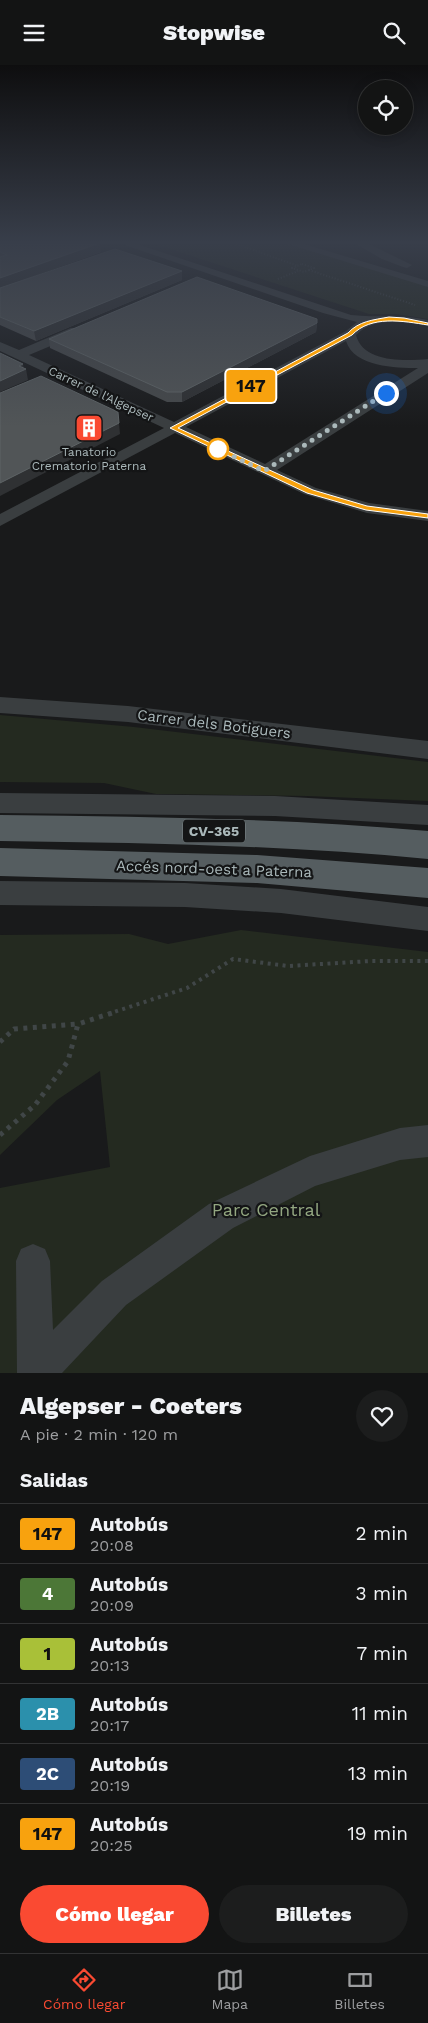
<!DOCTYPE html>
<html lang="es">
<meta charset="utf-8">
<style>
body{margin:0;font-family:"Work Sans",sans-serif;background:#1c1d1d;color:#f1f3f6;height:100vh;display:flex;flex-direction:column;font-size:19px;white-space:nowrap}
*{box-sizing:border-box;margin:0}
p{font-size:16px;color:#9d9ea0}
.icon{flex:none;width:28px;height:28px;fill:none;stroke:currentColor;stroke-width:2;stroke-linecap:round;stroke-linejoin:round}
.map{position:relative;height:1308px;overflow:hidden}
.side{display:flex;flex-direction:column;background:#131414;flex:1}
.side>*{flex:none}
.badge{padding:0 10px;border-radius:4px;font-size:18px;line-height:32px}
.tools{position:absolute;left:358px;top:15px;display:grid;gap:10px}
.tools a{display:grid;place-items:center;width:55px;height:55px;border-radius:50%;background:#131414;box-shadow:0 2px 12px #0003,0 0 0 1px #323334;font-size:25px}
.you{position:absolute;width:25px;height:25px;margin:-12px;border:4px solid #fff;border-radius:50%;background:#1a73e8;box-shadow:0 0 0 8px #1a73e833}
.map>.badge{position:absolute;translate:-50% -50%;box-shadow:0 0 0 2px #fff}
h2{padding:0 20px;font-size:19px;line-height:45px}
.round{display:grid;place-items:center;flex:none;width:52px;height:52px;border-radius:26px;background:#1c1d1d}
.overview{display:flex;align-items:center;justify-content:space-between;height:85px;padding:0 20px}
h1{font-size:24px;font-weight:800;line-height:38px}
.action{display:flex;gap:10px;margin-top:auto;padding:10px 20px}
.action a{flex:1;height:58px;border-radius:30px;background:#fa4a32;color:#fff;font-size:20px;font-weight:800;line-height:58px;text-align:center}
.action a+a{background:#1c1d1d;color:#f1f3f6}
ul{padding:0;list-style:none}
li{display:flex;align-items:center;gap:15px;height:60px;padding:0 20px;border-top:1px solid #323334}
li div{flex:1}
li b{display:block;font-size:19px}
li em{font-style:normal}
li .badge{min-width:55px;font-weight:700;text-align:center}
header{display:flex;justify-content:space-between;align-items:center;height:65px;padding:0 20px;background:#131414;font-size:22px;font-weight:800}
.dock{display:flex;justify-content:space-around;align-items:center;height:70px;border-top:1px solid #323334;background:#131414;font-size:14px;color:#9d9ea0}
.dock a{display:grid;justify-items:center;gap:2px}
.dock .on{color:#fa4a32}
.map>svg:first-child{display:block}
.green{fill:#242a20}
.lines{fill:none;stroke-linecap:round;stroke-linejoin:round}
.path-far2{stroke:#404647;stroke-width:2;stroke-dasharray:1 2;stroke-linecap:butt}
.path-far1{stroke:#404647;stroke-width:4;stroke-dasharray:3 4.5;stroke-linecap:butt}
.path{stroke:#404647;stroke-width:5;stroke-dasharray:4 5.5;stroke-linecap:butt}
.minor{fill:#3a3e40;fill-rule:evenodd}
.major{fill:#555d60;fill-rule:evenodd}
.wall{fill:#46494b}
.shaded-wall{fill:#2f3133}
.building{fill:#515557;stroke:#5f6567}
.line{fill:#f8a20e;stroke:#fff}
.walk{stroke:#abb9bb;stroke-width:5;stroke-dasharray:0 9}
.stop-dot{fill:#fff;stroke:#f8a20e;stroke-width:2.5}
.labels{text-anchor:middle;stroke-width:4.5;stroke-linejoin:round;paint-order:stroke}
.far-street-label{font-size:12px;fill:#abb9bb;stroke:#141516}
.far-poi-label{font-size:12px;fill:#abb9bb;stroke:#141516}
.shield{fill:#141516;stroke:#7e888a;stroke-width:1}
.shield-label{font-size:14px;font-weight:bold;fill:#abb9bb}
.street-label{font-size:15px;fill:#abb9bb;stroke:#141516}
.near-park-label{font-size:18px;fill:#93a781;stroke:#141516}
</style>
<header><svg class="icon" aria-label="menu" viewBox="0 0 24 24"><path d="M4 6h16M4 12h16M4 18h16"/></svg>Stopwise<svg class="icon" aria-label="search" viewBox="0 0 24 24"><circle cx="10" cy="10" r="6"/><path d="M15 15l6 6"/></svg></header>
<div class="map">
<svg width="428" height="1308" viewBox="0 0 428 1308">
<rect width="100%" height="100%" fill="#191a1b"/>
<g class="green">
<path d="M 155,179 L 299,179 L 428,217 L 428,254 L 396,249 L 369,249 Z"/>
<path d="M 0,650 L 134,662 L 428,697 L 428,736 L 307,731 L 156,729 L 104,718 L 0,717 Z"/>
<path d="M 241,865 L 428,887 L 428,1308 L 0,1308 L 0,1123 L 110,1102 L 100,1006 L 57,1035 L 0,1090 L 0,870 L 129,869 L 168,879 Z"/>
</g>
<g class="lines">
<g class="path-far2">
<path d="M 236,179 L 298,201"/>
<path d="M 302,199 L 314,203 L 304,207 L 292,203 Z"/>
<path d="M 309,205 L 415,240"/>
<path d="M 278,214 L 298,206"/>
</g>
<path class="path-far1" d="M 108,949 L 187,923 L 233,894 L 288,901 L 371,896 L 428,896"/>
<g class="path">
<path d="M 0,977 L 14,964 L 78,959"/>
<path d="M 0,1070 L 35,1040 L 68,996 L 78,959 L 112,948"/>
</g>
<g class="minor">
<path d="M 122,179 L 137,179 L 351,250 C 377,253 402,249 428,255 L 428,261 C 404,257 375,251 356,270 C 363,298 405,296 428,294 L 428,308 L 277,405 L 316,423 L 369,438 L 428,446 L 428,456 L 367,448 L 304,429 L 175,368 L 0,461 L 0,449 L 164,363 L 0,286 L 0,277 L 19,285 L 71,263 L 79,263 L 81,266 L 79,269 L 29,290 L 174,357 L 346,266 L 357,257 L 323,248 ZM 346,276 C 354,302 396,303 418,303 L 265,399 L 186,362 Z"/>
<path d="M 288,179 L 304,179 L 428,216 L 428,222 Z"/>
<path d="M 356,179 L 369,179 L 412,200 L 407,203 L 403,202 L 382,194 Z"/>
<path d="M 0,632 L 128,641 L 428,676 L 428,694 L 128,657 L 0,648 Z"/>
<path d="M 0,728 L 275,731 L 428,740 L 428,760 L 275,751 L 0,748 Z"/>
<path d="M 0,816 L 185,818 L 281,824 L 428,842 L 428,866 L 281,848 L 185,842 L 0,840 Z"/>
<path d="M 428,1060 L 428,1092 L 400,1095 L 315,1121 L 233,1163 L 126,1240 L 62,1308 L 17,1308 L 16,1196 L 21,1184 L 33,1179 L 45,1184 L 50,1196 L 53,1265 L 102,1216 L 209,1139 L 310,1091 L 400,1063 Z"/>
</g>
<g class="major">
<path d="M 0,750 C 143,752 285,753 428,766 L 428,794 C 286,780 143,778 0,776 Z"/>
<path d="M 0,783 L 257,790 L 428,803 L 428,833 L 257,818 L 0,811 Z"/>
</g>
</g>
<g class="wall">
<path d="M 0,179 L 101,187 L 0,223 Z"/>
<path d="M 182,206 L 182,215 L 36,276 L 0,260 L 0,223 Z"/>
<path d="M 317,258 L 316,267 L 182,337 L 167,337 L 50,283 L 49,274 Z"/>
</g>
<g class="shaded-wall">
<path d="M 97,179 L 100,179 L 101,187 L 0,223 L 0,213 Z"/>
<path d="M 182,206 L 182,215 L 36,276 L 34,266 Z"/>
<path d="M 317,258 L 316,267 L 182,337 L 182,327 Z"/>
<path d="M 23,299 L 24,305 L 26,304 L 28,315 L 0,327 L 0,316 L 19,301 Z"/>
<path d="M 118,347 L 120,369 L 0,431 L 0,418 Z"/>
</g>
<g class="building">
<path d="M 0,179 L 97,179 L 0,213 L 0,192 L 7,190 L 0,187 Z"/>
<path d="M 115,184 L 182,206 L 34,266 L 0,252 L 0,223 Z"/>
<path d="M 197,212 L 317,254 L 317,258 L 182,327 L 167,327 L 49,274 Z"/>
<path d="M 0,288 L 23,299 L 19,301 L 26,304 L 0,316 Z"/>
<path d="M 41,311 L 118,347 L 119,358 L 0,418 L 0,328 Z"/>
</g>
<linearGradient id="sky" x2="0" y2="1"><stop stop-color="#0e0e0f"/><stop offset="0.49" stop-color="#383e4a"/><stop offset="1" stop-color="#383e4a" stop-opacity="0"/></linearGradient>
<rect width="428" height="362" fill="url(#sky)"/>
<path class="line" d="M 389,252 L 404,253 L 428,258 L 428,260 C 403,256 371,250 352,270 L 178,363 L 313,425 L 367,441 L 428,449 L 428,453 L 366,445 L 307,428 L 170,363 L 348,268 C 359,256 373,255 389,252 Z"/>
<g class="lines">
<path class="walk" d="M 218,384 L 264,406 L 386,328"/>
</g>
<defs>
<symbol id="building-square" viewBox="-11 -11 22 22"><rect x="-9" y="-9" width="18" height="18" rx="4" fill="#fa4a32" stroke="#141516"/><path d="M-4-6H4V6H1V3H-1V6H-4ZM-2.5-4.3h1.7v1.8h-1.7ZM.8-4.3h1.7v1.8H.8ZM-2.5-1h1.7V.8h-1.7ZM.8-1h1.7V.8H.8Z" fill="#fff"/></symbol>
</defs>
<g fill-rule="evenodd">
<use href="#building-square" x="73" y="347" width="32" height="32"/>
</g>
<circle class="stop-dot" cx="218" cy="384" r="10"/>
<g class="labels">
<g class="far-street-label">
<text transform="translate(101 329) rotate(25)" y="4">Carrer de l'Algepser</text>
</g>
<g class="far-poi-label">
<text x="89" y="391">Tanatorio<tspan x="89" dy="14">Crematorio Paterna</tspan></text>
</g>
<rect class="shield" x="183" y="754.5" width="62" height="23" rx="4"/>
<g class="shield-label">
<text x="214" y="771">CV-365</text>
</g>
<g class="street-label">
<text transform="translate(214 659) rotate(7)" y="5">Carrer dels Botiguers</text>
<text transform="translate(214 804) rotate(2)" y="5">Accés nord-oest a Paterna</text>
</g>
<g class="near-park-label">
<text x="266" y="1151">Parc Central</text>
</g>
</g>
</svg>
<div class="tools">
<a><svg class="icon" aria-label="locate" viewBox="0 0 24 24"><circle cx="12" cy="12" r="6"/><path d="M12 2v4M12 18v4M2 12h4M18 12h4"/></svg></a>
</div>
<div class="you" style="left:386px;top:328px"></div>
<b class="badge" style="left:251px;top:321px;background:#f8a20e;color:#111">147</b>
</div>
<section class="side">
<div class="overview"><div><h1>Algepser - Coeters</h1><p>A pie · 2 min · 120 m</p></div><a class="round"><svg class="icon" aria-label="heart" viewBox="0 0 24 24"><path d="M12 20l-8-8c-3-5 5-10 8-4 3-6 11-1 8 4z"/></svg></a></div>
<h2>Salidas</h2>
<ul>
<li><span class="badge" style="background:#f8a20e;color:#111">147</span><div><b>Autobús</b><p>20:08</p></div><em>2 min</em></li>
<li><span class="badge" style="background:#4c7737;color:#fff">4</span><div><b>Autobús</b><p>20:09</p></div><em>3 min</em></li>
<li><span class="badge" style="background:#a9c038;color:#111">1</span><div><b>Autobús</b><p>20:13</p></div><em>7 min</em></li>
<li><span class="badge" style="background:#2b90ac;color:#fff">2B</span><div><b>Autobús</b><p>20:17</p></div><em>11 min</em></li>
<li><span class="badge" style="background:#2d4d76;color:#fff">2C</span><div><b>Autobús</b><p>20:19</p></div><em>13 min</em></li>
<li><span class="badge" style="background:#f8a20e;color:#111">147</span><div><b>Autobús</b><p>20:25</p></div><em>19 min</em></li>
</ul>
<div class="action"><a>Cómo llegar</a><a>Billetes</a></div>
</section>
<nav class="dock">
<a class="on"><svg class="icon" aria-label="directions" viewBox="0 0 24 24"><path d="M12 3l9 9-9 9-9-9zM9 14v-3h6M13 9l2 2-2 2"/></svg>Cómo llegar</a>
<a><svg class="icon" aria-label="map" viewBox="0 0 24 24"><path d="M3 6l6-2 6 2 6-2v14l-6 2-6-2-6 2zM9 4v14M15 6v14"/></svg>Mapa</a>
<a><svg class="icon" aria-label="tickets" viewBox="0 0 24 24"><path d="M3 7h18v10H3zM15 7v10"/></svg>Billetes</a>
</nav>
